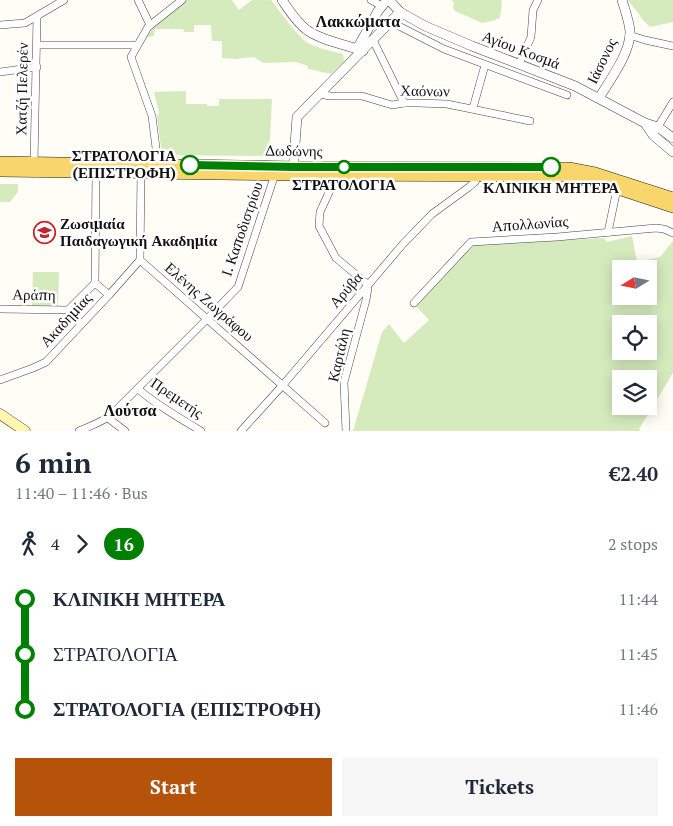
<!DOCTYPE html>
<meta charset="utf-8">
<style>
body{margin:0;font-family:"PT Serif",serif;background:#f6f6f7;color:#1f2937;height:100vh;display:flex;flex-direction:column;font-size:19px;white-space:nowrap}
*{box-sizing:border-box;margin:0}
p{font-size:16px;color:#747a83}
.icon{flex:none;width:28px;height:28px;fill:none;stroke:currentColor;stroke-width:2;stroke-linecap:round;stroke-linejoin:round}
.map{position:relative;height:431px;overflow:hidden}
.details{display:flex;flex-direction:column;background:#fff;flex:1}
.details>*{flex:none}
.badge{padding:0 10px;border-radius:16px;font-size:18px;line-height:32px}
.needle{width:32px;rotate:260deg}
.tools{position:absolute;left:612px;top:260px;display:grid;gap:10px}
.tools a{display:grid;place-items:center;width:45px;height:45px;border-radius:0px;background:#fff;box-shadow:0 2px 12px #0003;font-size:25px}
.map>.badge{position:absolute;translate:-50% -50%;box-shadow:0 0 0 2px #fff}
.legs{display:flex;align-items:center;gap:8px;height:55px;padding:0 15px;font-size:16px}
.legs p{margin-inline-start:auto}
.summary{display:flex;align-items:center;justify-content:space-between;height:85px;padding:0 15px}
h1{font-size:28px;font-weight:700;line-height:38px}
.button{display:flex;gap:10px;margin-top:auto;padding:10px 15px}
.button a{flex:1;height:58px;border-radius:0px;background:#b45309;color:#fff;font-size:20px;font-weight:700;line-height:58px;text-align:center}
.button a+a{background:#f6f6f7;color:#1f2937}
ul{padding:0 15px;list-style:none}
li{display:flex;align-items:center;gap:18px;height:55px;font-size:19px}
li i{display:grid;place-items:center;width:8px;height:100%;margin:0 6px;background:currentColor}
li i::after{content:'';width:12px;height:12px;margin:-6px;border:4px solid;border-radius:50%;background:#fff}
li p{margin-inline-start:auto}
li:first-child i{background:linear-gradient(#0000 50%,currentColor 0)}
li:last-child i{background:linear-gradient(currentColor 50%,#0000 0)}
.map>svg:first-child{display:block}
.green{fill:#d5ebbd;fill-rule:evenodd}
.lines{fill:none;stroke-linecap:round;stroke-linejoin:round}
.minor-casing{stroke:#444;stroke-width:8}
.tertiary-casing{stroke:#444;stroke-width:10}
.secondary-casing{stroke:#333;stroke-width:11}
.primary-casing{stroke:#222;stroke-width:12}
.minor{stroke:#fff;stroke-width:7}
.tertiary{stroke:#fff;stroke-width:9}
.secondary{stroke:#fff6b0;stroke-width:10}
.primary{stroke:#f9d66b;stroke-width:11}
.line-1-casing{stroke:#fff;stroke-width:11}
.line-1{stroke:#008000;stroke-width:8}
.stop-1-dot{fill:#fff;stroke:#008000;stroke-width:2.5}
.labels{text-anchor:middle;stroke-width:5;stroke-linejoin:round;paint-order:stroke}
.street-label{font-size:15px;fill:#111;stroke:#fff}
.stop-label{font-size:15px;font-weight:bold;fill:#111;stroke:#fff}
.poi-label{font-size:15px;font-weight:bold;fill:#111;stroke:#fff;text-anchor:start}
.neighbourhood-label{font-size:16px;font-weight:bold;fill:#111;stroke:#fff}
</style>
<div class="map">
<svg width="673" height="431" viewBox="0 0 673 431">
<rect width="100%" height="100%" fill="#fffdf5"/>
<g class="green">
<path d="M 187,0 L 232,0 L 239,10 L 252,0 L 271,0 C 280,11 297,36 308,43 C 318,49 332,51 343,54 L 344,61 L 331,74 L 308,69 L 308,66 L 296,62 L 263,63 L 254,57 L 243,58 L 237,59 L 222,58 L 222,41 L 212,41 L 211,25 L 194,25 L 194,32 L 184,32 L 183,29 L 155,29 L 154,36 L 147,37 C 156,21 173,11 187,0 Z"/>
<path d="M 451,0 L 501,0 L 502,1 L 500,18 L 492,21 L 482,23 L 455,11 L 453,8 L 454,2 Z"/>
<path d="M 628,0 L 673,0 L 673,22 L 650,27 L 643,20 Z"/>
<path d="M 186,91 L 186,104 L 207,104 L 207,106 L 219,106 L 219,99 L 272,99 L 269,156 L 162,155 L 157,116 L 159,113 L 154,92 Z"/>
<path d="M 0,184 L 18,184 L 18,192 L 10,202 L 0,202 Z"/>
<path d="M 632,236 L 637,262 L 660,257 L 673,241 L 673,373 L 639,429 L 641,431 L 353,431 L 382,332 L 389,324 L 404,343 L 429,320 L 415,305 L 472,247 L 476,245 L 604,238 L 607,242 ZM 621,269 L 649,269 L 649,296 L 621,296 ZM 621,324 L 649,324 L 649,351 L 621,351 ZM 621,379 L 649,379 L 649,406 L 621,406 Z"/>
<path d="M 33,272 L 59,272 L 58,306 L 32,306 Z"/>
</g>
<g class="lines">
<defs>
<g id="minor">
<path d="M 138,0 L 150,25"/>
<path d="M 371,0 L 382,6"/>
<path d="M 391,22 L 444,49 L 567,95"/>
<path d="M 0,25 L 25,23 L 64,0"/>
<path d="M 629,35 L 645,40 L 673,46"/>
<path d="M 373,40 L 404,103"/>
<path d="M 37,45 L 137,45"/>
<path d="M 519,64 L 531,37 L 533,10 L 538,0"/>
<path d="M 0,72 L 37,67"/>
<path d="M 320,94 L 330,96 L 362,96 L 392,105 L 404,103 L 418,103 L 447,104 L 530,121"/>
<path d="M 473,108 L 485,65"/>
<path d="M 656,130 L 673,102"/>
<path d="M 34,162 L 37,17"/>
<path d="M 158,164 L 152,116 L 131,57 L 148,27 L 182,0"/>
<path d="M 141,172 L 140,260 L 325,423"/>
<path d="M 337,175 L 320,212 L 319,226 L 336,258 L 365,282 L 368,288 L 366,300 L 344,382 L 346,431"/>
<path d="M 608,232 L 617,189"/>
<path d="M 95,283 L 109,295"/>
<path d="M 414,303 L 471,242 L 557,237 L 656,228 L 664,229 L 673,233"/>
<path d="M 0,309 L 68,310"/>
<path d="M 81,324 L 68,310 L 95,283 L 96,172"/>
<path d="M 0,380 L 33,368 L 46,362 L 109,295 L 140,260"/>
<path d="M 138,389 C 157,405 179,418 201,431"/>
<path d="M 108,418 L 125,431"/>
<path d="M 79,431 C 90,426 103,422 112,414 L 207,319 L 238,287 L 275,174"/>
<path d="M 241,431 L 282,386 L 403,244 L 432,214 L 469,187 L 475,182 L 478,176"/>
</g>
<g id="tertiary">
<path d="M 282,0 C 289,10 297,23 307,30 C 320,40 347,45 363,51"/>
<path d="M 389,0 L 400,12 L 425,26 L 472,46 L 575,86 L 645,123 L 658,127 L 673,138"/>
<path d="M 357,49 L 378,11 L 387,0"/>
<path d="M 599,98 C 610,80 631,52 630,31 C 629,21 625,10 622,0"/>
<path d="M 645,123 L 653,135 L 673,152"/>
<path d="M 293,172 L 297,117 L 400,12"/>
</g>
<path id="secondary" d="M 0,414 L 25,431"/>
<g id="primary">
<path d="M 0,162 L 294,167 L 569,168 L 595,173 L 673,198"/>
<path d="M 0,171 L 287,175 L 573,176 L 591,180 L 673,207"/>
</g>
</defs>
<use href="#minor" class="minor-casing"/>
<use href="#tertiary" class="tertiary-casing"/>
<use href="#secondary" class="secondary-casing"/>
<use href="#primary" class="primary-casing"/>
<use href="#minor" class="minor"/>
<use href="#tertiary" class="tertiary"/>
<use href="#secondary" class="secondary"/>
<use href="#primary" class="primary"/>
</g>
<g class="lines">
<defs>
<path id="line-1" d="M 190,165 L 294,167 L 551,167"/>
</defs>
<use href="#line-1" class="line-1-casing"/>
<use href="#line-1" class="line-1"/>
</g>
<defs>
<symbol id="school-ring" viewBox="-11 -11 22 22"><circle r="9.5" fill="#fff" stroke="#c4262e" stroke-width="1.5"/><path d="M0-5L7-2L0 1L-7-2ZM-4 1L0 2.5L4 1V4Q0 6-4 4Z" fill="#c4262e"/></symbol>
</defs>
<g fill-rule="evenodd">
<use href="#school-ring" x="32" y="220" width="25" height="25"/>
</g>
<g class="stop-1-dot">
<circle cx="190" cy="165" r="9"/>
<circle cx="344" cy="167" r="6"/>
<circle cx="551" cy="167" r="9"/>
</g>
<g class="labels">
<g class="street-label">
<text transform="translate(521 50) rotate(21)" y="5">Αγίου Κοσμά</text>
<text transform="translate(602 61) rotate(-64)" y="5">Ιάσονος</text>
<text transform="translate(22 89) rotate(-89)" y="5">Χατζή Πελερέν</text>
<text transform="translate(425 91) rotate(1)" y="5">Χαόνων</text>
<text transform="translate(294 151) rotate(1)" y="5">Δωδώνης</text>
<text transform="translate(530 224) rotate(-4)" y="5">Απολλωνίας</text>
<text transform="translate(242 229) rotate(-71)" y="5">Ι. Καποδιστρίου</text>
<text transform="translate(346 290) rotate(-49)" y="5">Αρύβα</text>
<text transform="translate(34 295) rotate(1)" y="5">Αράπη</text>
<text transform="translate(209 302) rotate(41)" y="5">Ελένης Ζωγράφου</text>
<text transform="translate(66 320) rotate(-47)" y="5">Ακαδημίας</text>
<text transform="translate(339 355) rotate(-77)" y="5">Καρτάλη</text>
<text transform="translate(177 398) rotate(34)" y="5">Πρεμετής</text>
</g>
<g class="stop-label">
<text x="176" y="161" text-anchor="end">ΣΤΡΑΤΟΛΟΓΙΑ<tspan x="176" dy="17">(ΕΠΙΣΤΡΟΦΗ)</tspan></text>
<text x="344" y="190">ΣΤΡΑΤΟΛΟΓΙΑ</text>
<text x="551" y="193">ΚΛΙΝΙΚΗ ΜΗΤΕΡΑ</text>
</g>
<g class="poi-label">
<text x="60" y="229">Ζωσιμαία<tspan x="60" dy="17">Παιδαγωγική Ακαδημία</tspan></text>
</g>
<g class="neighbourhood-label">
<text x="358" y="27">Λακκώματα</text>
<text x="130" y="416">Λούτσα</text>
</g>
</g>
</svg>
<div class="tools">
<a><svg class="needle" viewBox="-14 -14 28 28"><path d="M0-13l5 13h-10z" fill="#e53935"/><path d="M0 13l5-13h-10z" fill="#747a83"/></svg></a>
<a><svg class="icon" aria-label="locate" viewBox="0 0 24 24"><circle cx="12" cy="12" r="6"/><path d="M12 2v4M12 18v4M2 12h4M18 12h4"/></svg></a>
<a><svg class="icon" aria-label="layers" viewBox="0 0 24 24"><path d="M12 4l9 5-9 5-9-5zM3 14l9 5 9-5"/></svg></a>
</div>
</div>
<section class="details">
<div class="summary"><div><h1>6 min</h1><p>11:40 – 11:46 · Bus</p></div><b>€2.40</b></div>
<div class="legs"><svg class="icon" aria-label="walk" viewBox="0 0 24 24"><circle cx="13" cy="4" r="2"/><path d="M13 8l-2 6 4 7M11 14l-3 7M7 12l3-4h3l4 4"/></svg>4<svg class="icon" aria-label="forward" viewBox="0 0 24 24"><path d="M9 5l7 7-7 7"/></svg><b class="badge" style="background:#008000;color:#fff">16</b><p>2 stops</p></div>
<ul>
<li><i style="color:#008000"></i><b>ΚΛΙΝΙΚΗ ΜΗΤΕΡΑ</b><p>11:44</p></li>
<li><i style="color:#008000"></i><span>ΣΤΡΑΤΟΛΟΓΙΑ</span><p>11:45</p></li>
<li><i style="color:#008000"></i><b>ΣΤΡΑΤΟΛΟΓΙΑ (ΕΠΙΣΤΡΟΦΗ)</b><p>11:46</p></li>
</ul>
<div class="button"><a>Start</a><a>Tickets</a></div>
</section>
